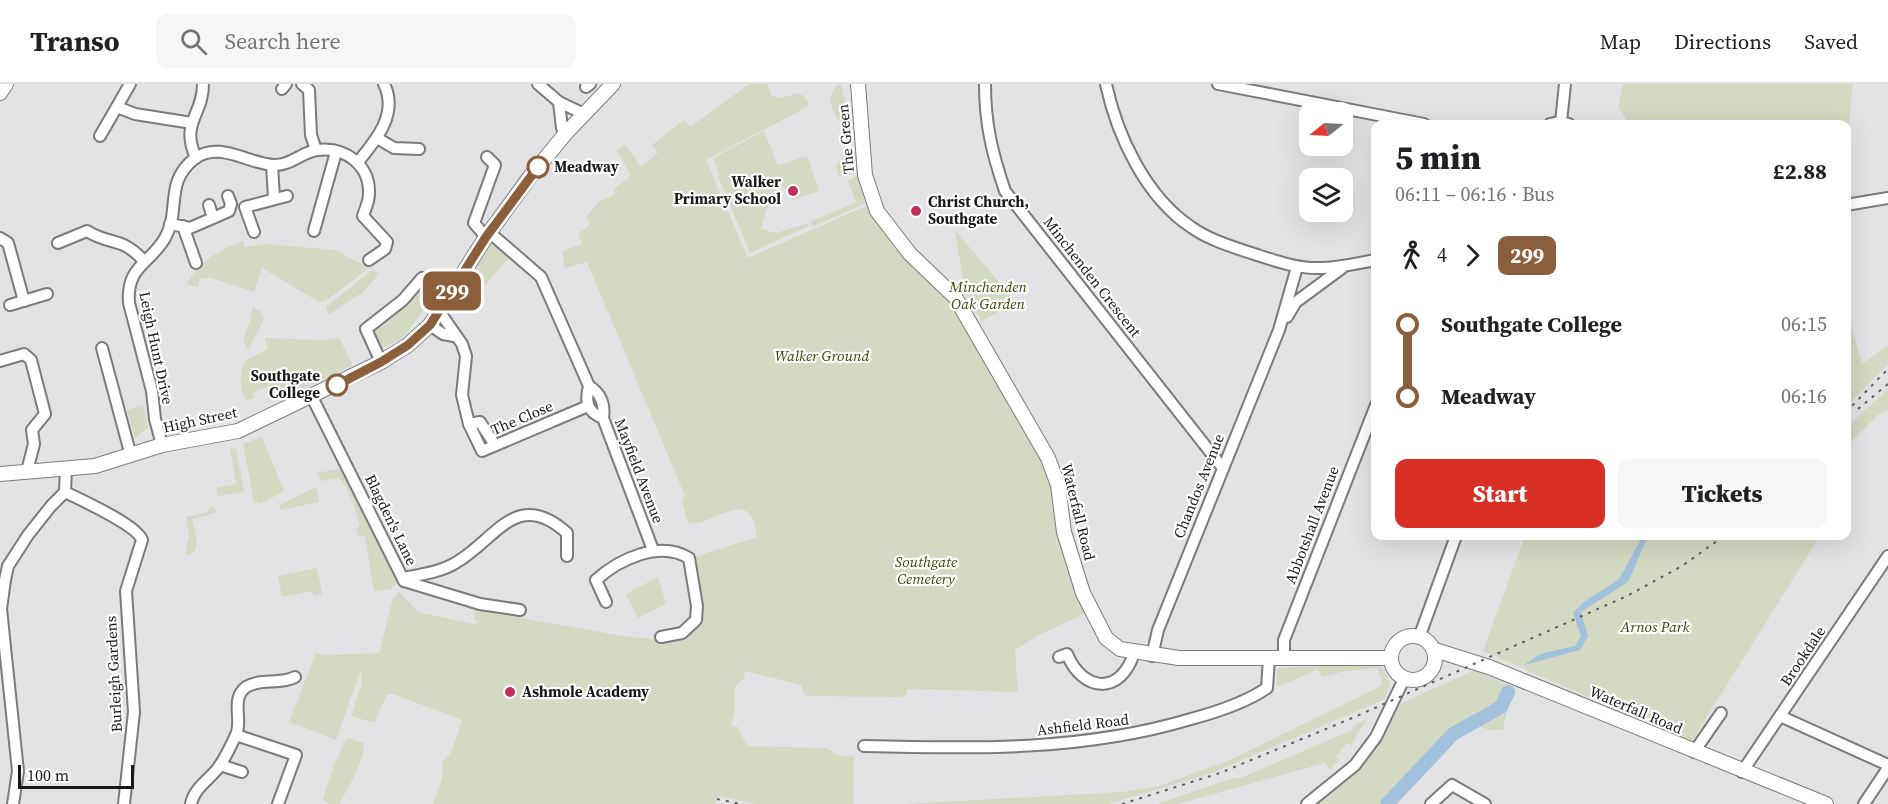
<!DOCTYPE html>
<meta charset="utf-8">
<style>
body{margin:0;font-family:"Source Serif 4",serif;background:#f6f6f6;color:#202124;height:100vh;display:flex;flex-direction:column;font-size:22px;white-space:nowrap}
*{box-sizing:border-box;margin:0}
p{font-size:20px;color:#757577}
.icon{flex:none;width:33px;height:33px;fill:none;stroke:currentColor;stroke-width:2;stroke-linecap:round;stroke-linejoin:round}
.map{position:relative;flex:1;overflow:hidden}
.sheet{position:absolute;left:1371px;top:36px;width:480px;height:420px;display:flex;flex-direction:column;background:#fff;border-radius:12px;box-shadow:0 6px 24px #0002}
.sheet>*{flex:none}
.badge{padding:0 12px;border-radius:9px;font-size:21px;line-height:39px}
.needle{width:39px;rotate:252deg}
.tools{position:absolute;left:1299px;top:18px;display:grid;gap:12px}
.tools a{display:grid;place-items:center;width:54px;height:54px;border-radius:12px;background:#fff;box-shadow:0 6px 24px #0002;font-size:30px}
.scale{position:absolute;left:18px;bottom:15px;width:116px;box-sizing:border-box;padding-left:6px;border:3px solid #1a191a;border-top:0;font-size:16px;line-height:21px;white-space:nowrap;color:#1a191a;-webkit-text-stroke:4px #fff;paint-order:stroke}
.map>.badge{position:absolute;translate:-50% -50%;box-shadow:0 0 0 3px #fff}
.legs{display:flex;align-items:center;gap:9px;height:66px;padding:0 24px;font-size:20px}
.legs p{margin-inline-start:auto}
.overview{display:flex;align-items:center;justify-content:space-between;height:102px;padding:0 24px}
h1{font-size:33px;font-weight:800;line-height:45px}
.cta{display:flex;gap:12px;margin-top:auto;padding:12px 24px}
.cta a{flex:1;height:69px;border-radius:12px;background:#d93025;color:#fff;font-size:24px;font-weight:800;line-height:69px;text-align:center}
.cta a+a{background:#f6f6f6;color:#202124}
ul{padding:0 24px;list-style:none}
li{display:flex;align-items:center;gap:21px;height:72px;font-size:22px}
li i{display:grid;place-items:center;width:9px;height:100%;margin:0 8px;background:currentColor}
li i::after{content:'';width:15px;height:15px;margin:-8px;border:4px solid;border-radius:50%;background:#fff}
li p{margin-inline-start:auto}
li:first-child i{background:linear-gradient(#0000 50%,currentColor 0)}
li:last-child i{background:linear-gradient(currentColor 50%,#0000 0)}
header{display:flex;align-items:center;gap:36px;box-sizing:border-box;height:84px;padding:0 30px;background:#fff;border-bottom:2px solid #e0e0e0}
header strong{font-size:28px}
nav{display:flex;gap:33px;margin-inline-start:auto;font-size:21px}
.search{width:420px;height:54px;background:#f6f6f6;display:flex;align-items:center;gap:15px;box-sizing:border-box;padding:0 21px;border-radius:12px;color:#757577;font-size:22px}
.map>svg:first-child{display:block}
.green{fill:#d4d9c2}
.water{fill:#a2c1dd}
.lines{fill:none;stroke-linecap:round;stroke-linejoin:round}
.river{stroke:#a2c1dd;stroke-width:14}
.minor-casing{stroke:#7b7a7d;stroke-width:14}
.major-casing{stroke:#7b7a7d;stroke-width:16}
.minor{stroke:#fff;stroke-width:10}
.major{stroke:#fff;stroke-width:14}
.rail{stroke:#5e5d5f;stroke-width:2;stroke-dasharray:3 6;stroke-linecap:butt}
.line-1-casing{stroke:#fff;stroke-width:14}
.line-1{stroke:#8b5e3c;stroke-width:9}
.stop-1-dot{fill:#fff;stroke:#8b5e3c;stroke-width:3}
.poi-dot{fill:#be2f5a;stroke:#fff;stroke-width:2}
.labels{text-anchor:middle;stroke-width:4.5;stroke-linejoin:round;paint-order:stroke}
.street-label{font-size:15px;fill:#1a191a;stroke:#fff}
.stop-label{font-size:15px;font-weight:bold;fill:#1a191a;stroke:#fff;text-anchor:start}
.poi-label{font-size:15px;font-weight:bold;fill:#1a191a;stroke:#fff;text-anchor:start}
.park-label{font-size:15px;font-style:italic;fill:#3e4505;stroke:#fff}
</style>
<header>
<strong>Transo</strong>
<div class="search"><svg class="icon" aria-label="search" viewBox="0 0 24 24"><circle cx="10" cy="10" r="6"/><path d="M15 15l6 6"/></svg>Search here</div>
<nav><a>Map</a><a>Directions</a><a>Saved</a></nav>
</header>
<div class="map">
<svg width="1888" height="720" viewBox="0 0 1888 720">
<rect width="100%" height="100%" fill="#e3e3e6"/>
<g class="green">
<path d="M 749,0 L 768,0 L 771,12 L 781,14 L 799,9 L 807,15 L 809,22 L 706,76 L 748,174 L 875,118 L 941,199 L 1019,332 L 1030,357 L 1046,378 L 1086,529 L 1039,551 L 1015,566 L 1018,608 L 907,605 L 905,612 L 898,613 L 805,612 L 801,601 L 745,587 L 744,595 L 735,602 L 735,626 L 731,642 L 737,642 L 747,662 L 826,664 L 838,671 L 854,673 L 853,720 L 755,720 L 718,712 L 716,720 L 433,720 L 442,695 L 443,677 L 451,669 L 462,636 L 393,610 L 387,610 L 375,637 L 371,638 L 351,632 L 361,602 L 361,586 L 336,656 L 289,638 L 316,569 L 324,571 L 379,569 L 393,513 L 399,508 L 418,528 L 473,540 L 480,538 L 475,536 L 474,529 L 478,523 L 532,536 L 629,553 L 668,556 L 684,550 L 700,520 L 694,473 L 757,453 C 752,398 714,443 688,439 L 682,416 L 685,412 L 587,178 L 565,184 L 562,167 L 582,160 L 578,150 L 590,141 L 586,133 L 599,118 L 615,110 L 614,105 L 631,91 L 616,66 L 624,60 L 641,82 L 658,69 L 652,61 L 684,36 L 690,43 Z"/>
<path d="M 838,0 L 841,0 L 849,39 L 839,37 C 830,23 826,13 838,0 Z"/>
<path d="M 1623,0 L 1853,0 L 1847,56 L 1846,40 L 1629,40 L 1618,23 Z"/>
<path d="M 764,47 L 778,81 L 807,72 L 819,107 L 792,116 L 789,107 L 777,100 L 778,111 L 766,126 L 761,145 L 776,149 L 808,139 L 809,142 L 750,169 L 718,92 L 720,92 L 713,74 Z"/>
<path d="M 857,66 L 858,89 L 839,93 L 836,81 L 848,68 Z"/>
<path d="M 858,91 L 867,119 L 812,143 L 810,138 L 856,118 L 848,97 Z"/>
<path d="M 955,146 L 1016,218 L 982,237 L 965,209 Z"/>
<path d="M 489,156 L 509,174 L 482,204 L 470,194 Z"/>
<path d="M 243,157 L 245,163 L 267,160 L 335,166 L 369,184 L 327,216 L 319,218 L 262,184 L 254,208 L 208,193 L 207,195 L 200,194 L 198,203 L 187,200 C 199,177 220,165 243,157 Z"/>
<path d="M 372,186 L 379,190 L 363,208 L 328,231 L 326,223 Z"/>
<path d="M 422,194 L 439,203 L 404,253 L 376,268 L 366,245 Z"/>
<path d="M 253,221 L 254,225 L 260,226 L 264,235 L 248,266 L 243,255 L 250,238 Z"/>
<path d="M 1847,227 L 1862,280 L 1888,261 L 1888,280 L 1847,322 Z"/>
<path d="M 265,254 L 321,256 L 339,254 L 353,281 L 281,316 L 275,301 L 253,308 L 255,314 L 246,316 C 238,304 240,289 245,277 L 267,265 Z"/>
<path d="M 1888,305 L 1888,327 L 1878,331 L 1847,361 L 1847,343 Z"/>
<path d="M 143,321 L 148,343 L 135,354 L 127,326 Z"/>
<path d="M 262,353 L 284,407 L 261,420 L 254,417 L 243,360 Z"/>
<path d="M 236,364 L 244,408 L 218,412 L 216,404 L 236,400 L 230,365 Z"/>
<path d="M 342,384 L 399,496 L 390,506 L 374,507 L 365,452 L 357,451 L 356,445 L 360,442 C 355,424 351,407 339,394 L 321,397 L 317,389 Z"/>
<path d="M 316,403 L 319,418 L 280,426 L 280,421 Z"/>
<path d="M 212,422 L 217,427 L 215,429 L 192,435 L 197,458 L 195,467 L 189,471 L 185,469 L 189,452 L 186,433 L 205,429 Z"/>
<path d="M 1525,452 L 1820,452 L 1691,658 L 1483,567 Z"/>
<path d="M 317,484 L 322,510 L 313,512 L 312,507 L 282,513 L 278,492 Z"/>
<path d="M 658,493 L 666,520 L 638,534 L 626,510 Z"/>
<path d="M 1372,580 L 1382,583 L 1390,600 L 1385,615 L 1212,689 L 1108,720 L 906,720 L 1122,708 L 1159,702 L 1230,676 L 1383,601 L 1377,584 L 1345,587 L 1322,593 L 1318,585 L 1281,602 L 1277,602 L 1277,584 Z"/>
<path d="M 1475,586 L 1516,605 L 1507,626 L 1503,646 L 1489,646 L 1466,638 L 1446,668 L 1389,720 L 1317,720 C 1354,691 1381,661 1401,619 Z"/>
<path d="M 1367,635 L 1351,661 L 1347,659 L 1336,673 L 1339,676 L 1330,686 L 1325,679 L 1178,720 L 1157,720 L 1236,693 L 1238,695 L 1352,646 L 1353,642 Z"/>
<path d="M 347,654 L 364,659 C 363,680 349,702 339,720 L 329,720 L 323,715 L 334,681 Z"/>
</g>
<path class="water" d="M 1643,452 L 1648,452 L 1628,498 L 1581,528 L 1588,552 L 1580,566 L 1524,581 L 1540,570 L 1575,562 L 1581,552 L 1573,529 L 1584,518 L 1619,495 Z"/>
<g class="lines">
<path class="river" d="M 1387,720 L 1453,650 L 1501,623 L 1508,608"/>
<defs>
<g id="minor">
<path d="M 302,0 L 309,6 L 311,51 L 316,66"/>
<path d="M 538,0 L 559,18 L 584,30"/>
<path d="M 985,0 C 985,40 992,69 1005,107 L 1222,383"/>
<path d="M 1106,0 C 1117,52 1146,113 1191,143 C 1209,156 1233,163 1254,170 C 1276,177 1298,185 1321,184 C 1340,184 1357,179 1376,176"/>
<path d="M 1218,0 L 1424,40"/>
<path d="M 586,3 L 590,0"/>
<path d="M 282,5 L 286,0"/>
<path d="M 559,18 L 562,44 L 566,49"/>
<path d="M 117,23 L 135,30 L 192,39"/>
<path d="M 1561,38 L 1565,0"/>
<path d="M 1550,40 L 1561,38 L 1569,40"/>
<path d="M 100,52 L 130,0"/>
<path d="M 377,54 L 394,64 L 419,65"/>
<path d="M 196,74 C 180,38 203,32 203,0"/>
<path d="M 358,78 C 375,57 399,30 384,0"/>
<path d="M 272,81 L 274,114"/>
<path d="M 209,121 L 213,134"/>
<path d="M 1846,121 L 1888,114"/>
<path d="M 170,140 L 190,144 L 229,127 L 231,120 L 228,112"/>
<path d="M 183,142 L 196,179"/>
<path d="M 314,147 L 336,68"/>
<path d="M 254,148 L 245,123 L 287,112"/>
<path d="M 489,148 L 541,193 L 589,302 C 585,318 587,328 603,334 L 653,466"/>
<path d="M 486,153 L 474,139 L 495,81 L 487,73"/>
<path d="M 0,154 L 8,159 L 24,217"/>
<path d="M 58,159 L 87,147 C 111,162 121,152 143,176"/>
<path d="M 10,221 L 47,210"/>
<path d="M 439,227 L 462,260 L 466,272 L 462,311 L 469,340 L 482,367 L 588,322"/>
<path d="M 1287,233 L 1296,218 L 1342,184"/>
<path d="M 430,241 L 443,250 L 454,252"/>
<path d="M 102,264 L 131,372"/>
<path d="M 0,277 L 24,270 L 31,276 L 45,330 L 32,346 L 34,360 L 27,387"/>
<path d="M 381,278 L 366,245 L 403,216 L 422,194 L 451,209"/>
<path d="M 589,302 C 601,309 605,321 603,334"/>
<path d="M 312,313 L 404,497 L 480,520 L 520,526"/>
<path d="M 469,340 L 480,338 L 495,361"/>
<path d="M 162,361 L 155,335 L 152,307 L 129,219 C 126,182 150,180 165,154 C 181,126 164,99 194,75 C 219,56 248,80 274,81 C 290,82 302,68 317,66 C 345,62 370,81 369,110 C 369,118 365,125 363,132 L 387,158 L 385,165 L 369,176"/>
<path d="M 65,408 C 81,416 137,441 142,456 L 126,507 L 134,628 L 124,720"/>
<path d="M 404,497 L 408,493 C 425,490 443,487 457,478 C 497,454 517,404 567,449 L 567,472"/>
<path d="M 606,518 L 596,496 C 619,475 660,456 689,474 L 697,522 L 696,536 L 682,549 L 661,553"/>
<path d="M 1420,551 L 1456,452"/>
<path d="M 1152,572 L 1158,546 L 1279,246 L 1297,183"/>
<path d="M 1059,573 L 1067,570 C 1083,609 1121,611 1134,569"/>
<path d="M 1284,573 L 1284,556 L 1376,321"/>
<path d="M 1780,632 L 1888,681"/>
<path d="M 236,651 L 296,671 L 278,720"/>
<path d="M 864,662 C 975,665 1084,667 1191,635 C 1217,628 1245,619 1267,604 L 1269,574"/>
<path d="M 1694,668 L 1721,629"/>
<path d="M 220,681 L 242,688"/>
<path d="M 1742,688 L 1888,472"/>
<path d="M 13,720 L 18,687 L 1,525 L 5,496 L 8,482 L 28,451 L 51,422 L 65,408 L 66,384"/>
<path d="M 191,720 C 194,704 209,696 218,684 C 225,675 231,661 236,651 C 243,636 230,615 246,603 C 260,594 280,601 295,593"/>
<path d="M 1307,720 L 1355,681 L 1376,653 L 1404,595"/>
<path d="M 1431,720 L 1452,701 L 1485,720"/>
<path d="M 1864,720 L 1888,684"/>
</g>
<g id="major">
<path d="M 858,0 L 865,91 L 877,127 L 910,170 L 955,213 L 1048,374 L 1058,401 L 1064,448 L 1083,509 L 1106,554 L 1120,565 L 1179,574 L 1389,574"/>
<path d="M 0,9 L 6,0"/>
<path d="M 0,390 L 95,382 L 162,361 L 238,347 L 381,278 L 408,261 L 430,241 L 486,153 L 529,94 L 566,49 L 613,0"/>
<circle cx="1413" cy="574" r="22"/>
<path d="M 1435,566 L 1489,583 L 1826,720"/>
</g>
</defs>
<use href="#minor" class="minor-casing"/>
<use href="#major" class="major-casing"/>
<use href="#minor" class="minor"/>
<use href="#major" class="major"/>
<g class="rail">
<path d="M 1858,325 L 1888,300"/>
<path d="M 1846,328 L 1888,285"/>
<path d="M 717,715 L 741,720"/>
<path d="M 1122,720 L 1220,689 L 1350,635 L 1627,512 L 1682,482 L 1724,452"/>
</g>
</g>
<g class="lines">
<defs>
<path id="line-1" d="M 337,301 L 381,278 L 408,261 L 430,241 L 486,153 L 538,83"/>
</defs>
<use href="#line-1" class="line-1-casing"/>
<use href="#line-1" class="line-1"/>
</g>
<g class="stop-1-dot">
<circle cx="538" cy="83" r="10"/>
<circle cx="337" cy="301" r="10"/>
</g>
<g class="poi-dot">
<circle cx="793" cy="107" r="6"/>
<circle cx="916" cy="127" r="6"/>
<circle cx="510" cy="608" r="6"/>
</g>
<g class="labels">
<g class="street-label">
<text transform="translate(846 55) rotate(-95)" y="5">The Green</text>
<text transform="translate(1092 193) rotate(52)" y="5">Minchenden Crescent</text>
<text transform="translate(156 264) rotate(78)" y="5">Leigh Hunt Drive</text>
<text transform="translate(522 334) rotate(-23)" y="5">The Close</text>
<text transform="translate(200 336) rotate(-12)" y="5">High Street</text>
<text transform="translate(639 387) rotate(69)" y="5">Mayfield Avenue</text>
<text transform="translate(1199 402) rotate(-68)" y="5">Chandos Avenue</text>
<text transform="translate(1078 428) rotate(76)" y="5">Waterfall Road</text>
<text transform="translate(391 436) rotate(64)" y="5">Blagden's Lane</text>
<text transform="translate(1312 441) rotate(-69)" y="5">Abbotshall Avenue</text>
<text transform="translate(1803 572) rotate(-56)" y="5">Brookdale</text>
<text transform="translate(114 590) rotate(-93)" y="5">Burleigh Gardens</text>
<text transform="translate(1636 626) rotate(23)" y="5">Waterfall Road</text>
<text transform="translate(1083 641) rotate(-7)" y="5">Ashfield Road</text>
</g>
<g class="stop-label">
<text x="554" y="88">Meadway</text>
<text x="320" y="297" text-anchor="end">Southgate<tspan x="320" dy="17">College</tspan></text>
</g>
<g class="poi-label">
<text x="781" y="103" text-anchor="end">Walker<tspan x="781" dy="17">Primary School</tspan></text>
<text x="928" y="123">Christ Church,<tspan x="928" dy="17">Southgate</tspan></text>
<text x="522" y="613">Ashmole Academy</text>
</g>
<g class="park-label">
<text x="988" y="208">Minchenden<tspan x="988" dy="17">Oak Garden</tspan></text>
<text x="822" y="277">Walker Ground</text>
<text x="926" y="483">Southgate<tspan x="926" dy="17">Cemetery</tspan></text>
<text x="1655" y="548">Arnos Park</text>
</g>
</g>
</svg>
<div class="tools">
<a><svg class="needle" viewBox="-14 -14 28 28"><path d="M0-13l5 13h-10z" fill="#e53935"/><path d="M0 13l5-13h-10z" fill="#757577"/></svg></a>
<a><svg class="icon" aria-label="layers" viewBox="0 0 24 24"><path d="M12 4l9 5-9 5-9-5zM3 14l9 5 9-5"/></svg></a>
</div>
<div class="scale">100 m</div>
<b class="badge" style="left:452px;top:207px;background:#8b5e3c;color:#fff">299</b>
<section class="sheet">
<div class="overview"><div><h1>5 min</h1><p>06:11 – 06:16 · Bus</p></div><b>£2.88</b></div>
<div class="legs"><svg class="icon" aria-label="walk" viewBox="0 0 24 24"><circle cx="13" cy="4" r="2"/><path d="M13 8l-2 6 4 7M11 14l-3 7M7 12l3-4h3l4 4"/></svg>4<svg class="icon" aria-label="forward" viewBox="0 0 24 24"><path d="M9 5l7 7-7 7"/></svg><b class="badge" style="background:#8b5e3c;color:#fff">299</b></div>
<ul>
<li><i style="color:#8b5e3c"></i><b>Southgate College</b><p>06:15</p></li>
<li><i style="color:#8b5e3c"></i><b>Meadway</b><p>06:16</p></li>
</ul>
<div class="cta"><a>Start</a><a>Tickets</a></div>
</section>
</div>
